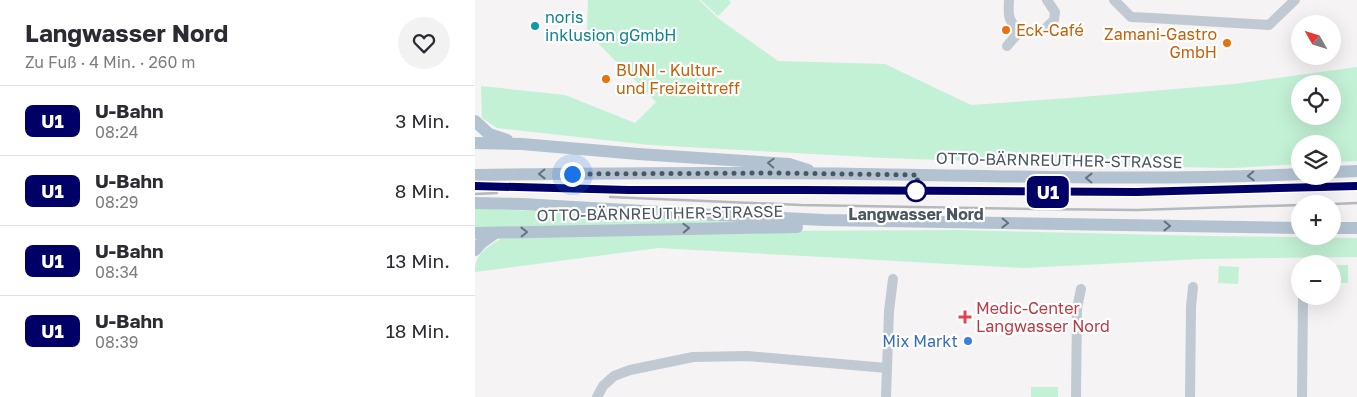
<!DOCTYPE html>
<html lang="de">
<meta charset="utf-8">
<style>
body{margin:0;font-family:"Golos Text",sans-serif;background:#f2f2f3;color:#2b2b33;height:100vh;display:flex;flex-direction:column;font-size:19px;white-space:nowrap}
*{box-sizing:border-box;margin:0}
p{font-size:16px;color:#7c7c81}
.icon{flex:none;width:28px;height:28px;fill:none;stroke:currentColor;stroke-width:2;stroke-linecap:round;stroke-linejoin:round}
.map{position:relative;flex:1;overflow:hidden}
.details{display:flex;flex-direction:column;background:#fff;width:475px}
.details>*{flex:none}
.badge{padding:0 10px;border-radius:8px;font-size:18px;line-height:32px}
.needle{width:32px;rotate:309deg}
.controls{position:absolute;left:816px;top:15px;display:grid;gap:10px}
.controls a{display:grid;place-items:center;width:50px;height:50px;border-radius:50%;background:#fff;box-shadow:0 5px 20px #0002;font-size:25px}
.you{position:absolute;width:25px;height:25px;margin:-12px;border:4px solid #fff;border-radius:50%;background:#1a73e8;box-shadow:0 0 0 8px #1a73e833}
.map>.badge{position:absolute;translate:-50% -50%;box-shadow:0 0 0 2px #fff}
.round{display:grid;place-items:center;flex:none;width:52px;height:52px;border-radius:26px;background:#f2f2f3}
.overview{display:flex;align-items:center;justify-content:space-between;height:85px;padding:0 25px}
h1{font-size:24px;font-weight:700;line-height:38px}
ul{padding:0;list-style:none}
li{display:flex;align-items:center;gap:15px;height:70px;padding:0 25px;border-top:1px solid #e1e1e2}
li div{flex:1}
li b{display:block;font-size:19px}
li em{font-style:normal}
li .badge{min-width:55px;font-weight:700;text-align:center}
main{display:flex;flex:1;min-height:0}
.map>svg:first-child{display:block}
.green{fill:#c3f1d5;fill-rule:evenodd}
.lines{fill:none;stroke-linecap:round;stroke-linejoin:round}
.minor{stroke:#c1cad2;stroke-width:10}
.major{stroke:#b3c2d1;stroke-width:12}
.rail{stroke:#b5b8bd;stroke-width:2.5}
.oneway{stroke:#64717d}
.line-casing{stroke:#fff;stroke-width:11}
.line{stroke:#006;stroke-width:8}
.walk{stroke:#4a5661;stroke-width:5;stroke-dasharray:0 9}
.culture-dot{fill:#0f9aa8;stroke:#fff;stroke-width:2}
.food-dot{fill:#e8710a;stroke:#fff;stroke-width:2}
.stop-dot{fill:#fff;stroke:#006;stroke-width:2.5}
.health-dot{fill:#e0444e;stroke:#fff;stroke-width:2}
.shop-dot{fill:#3f7fe0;stroke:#fff;stroke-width:2}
.labels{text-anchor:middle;stroke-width:4.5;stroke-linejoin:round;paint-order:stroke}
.culture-label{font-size:16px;fill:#0d838f;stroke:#fff;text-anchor:start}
.food-label{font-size:16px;fill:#c56008;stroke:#fff;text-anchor:start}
.street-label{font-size:16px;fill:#4a5661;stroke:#fff}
.stop-label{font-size:16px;font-weight:bold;fill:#4a5661;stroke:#fff}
.health-label{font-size:16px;fill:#be3a42;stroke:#fff;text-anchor:start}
.shop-label{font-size:16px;fill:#366cbe;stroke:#fff;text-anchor:end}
</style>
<main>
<section class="details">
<div class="overview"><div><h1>Langwasser Nord</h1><p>Zu Fuß · 4 Min. · 260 m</p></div><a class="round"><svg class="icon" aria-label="heart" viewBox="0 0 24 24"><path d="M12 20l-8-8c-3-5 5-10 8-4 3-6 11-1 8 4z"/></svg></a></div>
<ul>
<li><span class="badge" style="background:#006;color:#fff">U1</span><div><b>U-Bahn</b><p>08:24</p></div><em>3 Min.</em></li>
<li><span class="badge" style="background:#006;color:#fff">U1</span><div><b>U-Bahn</b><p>08:29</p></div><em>8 Min.</em></li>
<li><span class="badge" style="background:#006;color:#fff">U1</span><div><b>U-Bahn</b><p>08:34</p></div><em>13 Min.</em></li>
<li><span class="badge" style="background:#006;color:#fff">U1</span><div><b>U-Bahn</b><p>08:39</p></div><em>18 Min.</em></li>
</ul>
</section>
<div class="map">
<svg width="882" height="397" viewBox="0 0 882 397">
<rect width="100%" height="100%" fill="#f5f3f3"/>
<g class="green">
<path d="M 113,0 L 224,0 L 244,19 L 303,61 L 410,64 L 496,105 L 594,98 L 759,84 L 882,67 L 882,161 L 858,162 L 858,144 L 825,144 L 825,164 L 758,168 L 638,166 L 411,158 L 175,145 L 22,128 L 7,118 L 6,86 L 90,95 L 160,123 L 181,102 L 112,32 ZM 825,84 L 858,84 L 858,116 L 825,116 Z"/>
<path d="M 226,0 L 254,0 L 256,3 L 243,16 Z"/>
<path d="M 0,208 L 279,223 L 281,231 L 483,230 L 732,236 L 882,238 L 882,257 L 726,259 L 549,268 L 183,248 L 0,272 C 0,253 11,249 25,239 L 26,229 L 0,230 Z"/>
<rect x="858" y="265" width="15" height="18"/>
<path d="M 744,266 L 764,267 L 763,284 L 743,283 Z"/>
<rect x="556" y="387" width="27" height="10"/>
</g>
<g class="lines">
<g class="minor">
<path d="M 639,0 L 656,17 L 677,18 L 794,25 L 820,0"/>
<path d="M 570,29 L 579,20 L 580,12 L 572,0"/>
<path d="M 532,46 L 544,32 C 533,19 533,17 534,0"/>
<path d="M 122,397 L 128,386 L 139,376 L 155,370 L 218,357 L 272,356 L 412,368"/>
<path d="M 411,397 L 414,311 L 418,279"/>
<path d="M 601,397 L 602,308 L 606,289"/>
<path d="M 715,397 L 716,307 L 718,287"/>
<path d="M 827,397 L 828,296"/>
</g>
<g class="major">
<path d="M 0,121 L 14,134 L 32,140"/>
<path d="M 0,143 L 47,144 L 163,154 L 314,164 L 333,170"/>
<path d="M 858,172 L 882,171"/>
<path d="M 0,175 C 129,173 257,172 386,174 C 532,176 679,181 825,174"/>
<path d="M 0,203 L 47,204 L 221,214 L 349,220 L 825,228"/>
<path d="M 858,228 L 882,228"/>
<path d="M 0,233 L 322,227"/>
<path d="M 0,250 L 6,243 L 20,233"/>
</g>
<g class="rail">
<path d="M 0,186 L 154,190 L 326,189 L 662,192 L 882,186"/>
<path d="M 0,194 L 22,193"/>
<path d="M 135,197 L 326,205 L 559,209 L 662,210 L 825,205"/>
<path d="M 858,204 L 882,203"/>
</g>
</g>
<defs><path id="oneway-chevron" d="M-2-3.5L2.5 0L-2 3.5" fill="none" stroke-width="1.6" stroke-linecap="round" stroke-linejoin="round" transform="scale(1.25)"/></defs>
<g class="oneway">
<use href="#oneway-chevron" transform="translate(296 163) rotate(-177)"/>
<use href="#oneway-chevron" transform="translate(67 174) rotate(179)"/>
<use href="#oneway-chevron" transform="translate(776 176) rotate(178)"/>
<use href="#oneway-chevron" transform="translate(614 178) rotate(-179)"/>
<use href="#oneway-chevron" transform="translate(530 223) rotate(1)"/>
<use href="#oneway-chevron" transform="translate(692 226) rotate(1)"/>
<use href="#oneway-chevron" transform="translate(211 228) rotate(-2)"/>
<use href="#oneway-chevron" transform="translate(49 232) rotate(-1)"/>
</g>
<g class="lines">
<defs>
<path id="line" d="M 0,186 L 154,190 L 326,190 L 662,192 L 882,186"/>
</defs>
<use href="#line" class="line-casing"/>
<use href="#line" class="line"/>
<path class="walk" d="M 97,174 L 299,173 L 443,175 L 441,191"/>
</g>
<circle class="culture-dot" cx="60" cy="26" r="5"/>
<g class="food-dot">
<circle cx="531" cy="30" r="5"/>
<circle cx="752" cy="43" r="5"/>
<circle cx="131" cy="79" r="5"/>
</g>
<circle class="stop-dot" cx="441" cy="191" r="10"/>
<path class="health-dot" d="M487.5 309.5h5v5h5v5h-5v5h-5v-5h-5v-5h5z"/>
<circle class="shop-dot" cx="493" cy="341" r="5"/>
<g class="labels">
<g class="culture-label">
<text x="70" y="23">noris<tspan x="70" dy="18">inklusion gGmbH</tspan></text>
</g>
<g class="food-label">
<text x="541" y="36">Eck-Café</text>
<text x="742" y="40" text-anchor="end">Zamani-Gastro<tspan x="742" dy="18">GmbH</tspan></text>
<text x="141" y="76">BUNI - Kultur-<tspan x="141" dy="18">und Freizeittreff</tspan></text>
</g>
<g class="street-label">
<text transform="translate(584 160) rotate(1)" y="6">OTTO-BÄRNREUTHER-STRASSE</text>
<text transform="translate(185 213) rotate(-1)" y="6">OTTO-BÄRNREUTHER-STRASSE</text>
</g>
<g class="stop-label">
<text x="441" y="220">Langwasser Nord</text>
</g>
<g class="health-label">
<text x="501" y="314">Medic-Center<tspan x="501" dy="18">Langwasser Nord</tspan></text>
</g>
<g class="shop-label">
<text x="483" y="347">Mix Markt</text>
</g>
</g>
</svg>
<div class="controls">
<a><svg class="needle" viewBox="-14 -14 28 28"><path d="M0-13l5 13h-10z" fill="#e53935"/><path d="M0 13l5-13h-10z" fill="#7c7c81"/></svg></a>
<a><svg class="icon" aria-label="locate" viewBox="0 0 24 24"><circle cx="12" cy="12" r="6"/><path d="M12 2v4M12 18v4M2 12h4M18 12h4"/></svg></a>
<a><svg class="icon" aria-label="layers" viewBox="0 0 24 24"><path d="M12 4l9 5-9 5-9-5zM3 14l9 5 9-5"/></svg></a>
<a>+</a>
<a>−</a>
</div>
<div class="you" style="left:97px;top:174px"></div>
<b class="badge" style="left:573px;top:192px;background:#006;color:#fff">U1</b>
</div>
</main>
